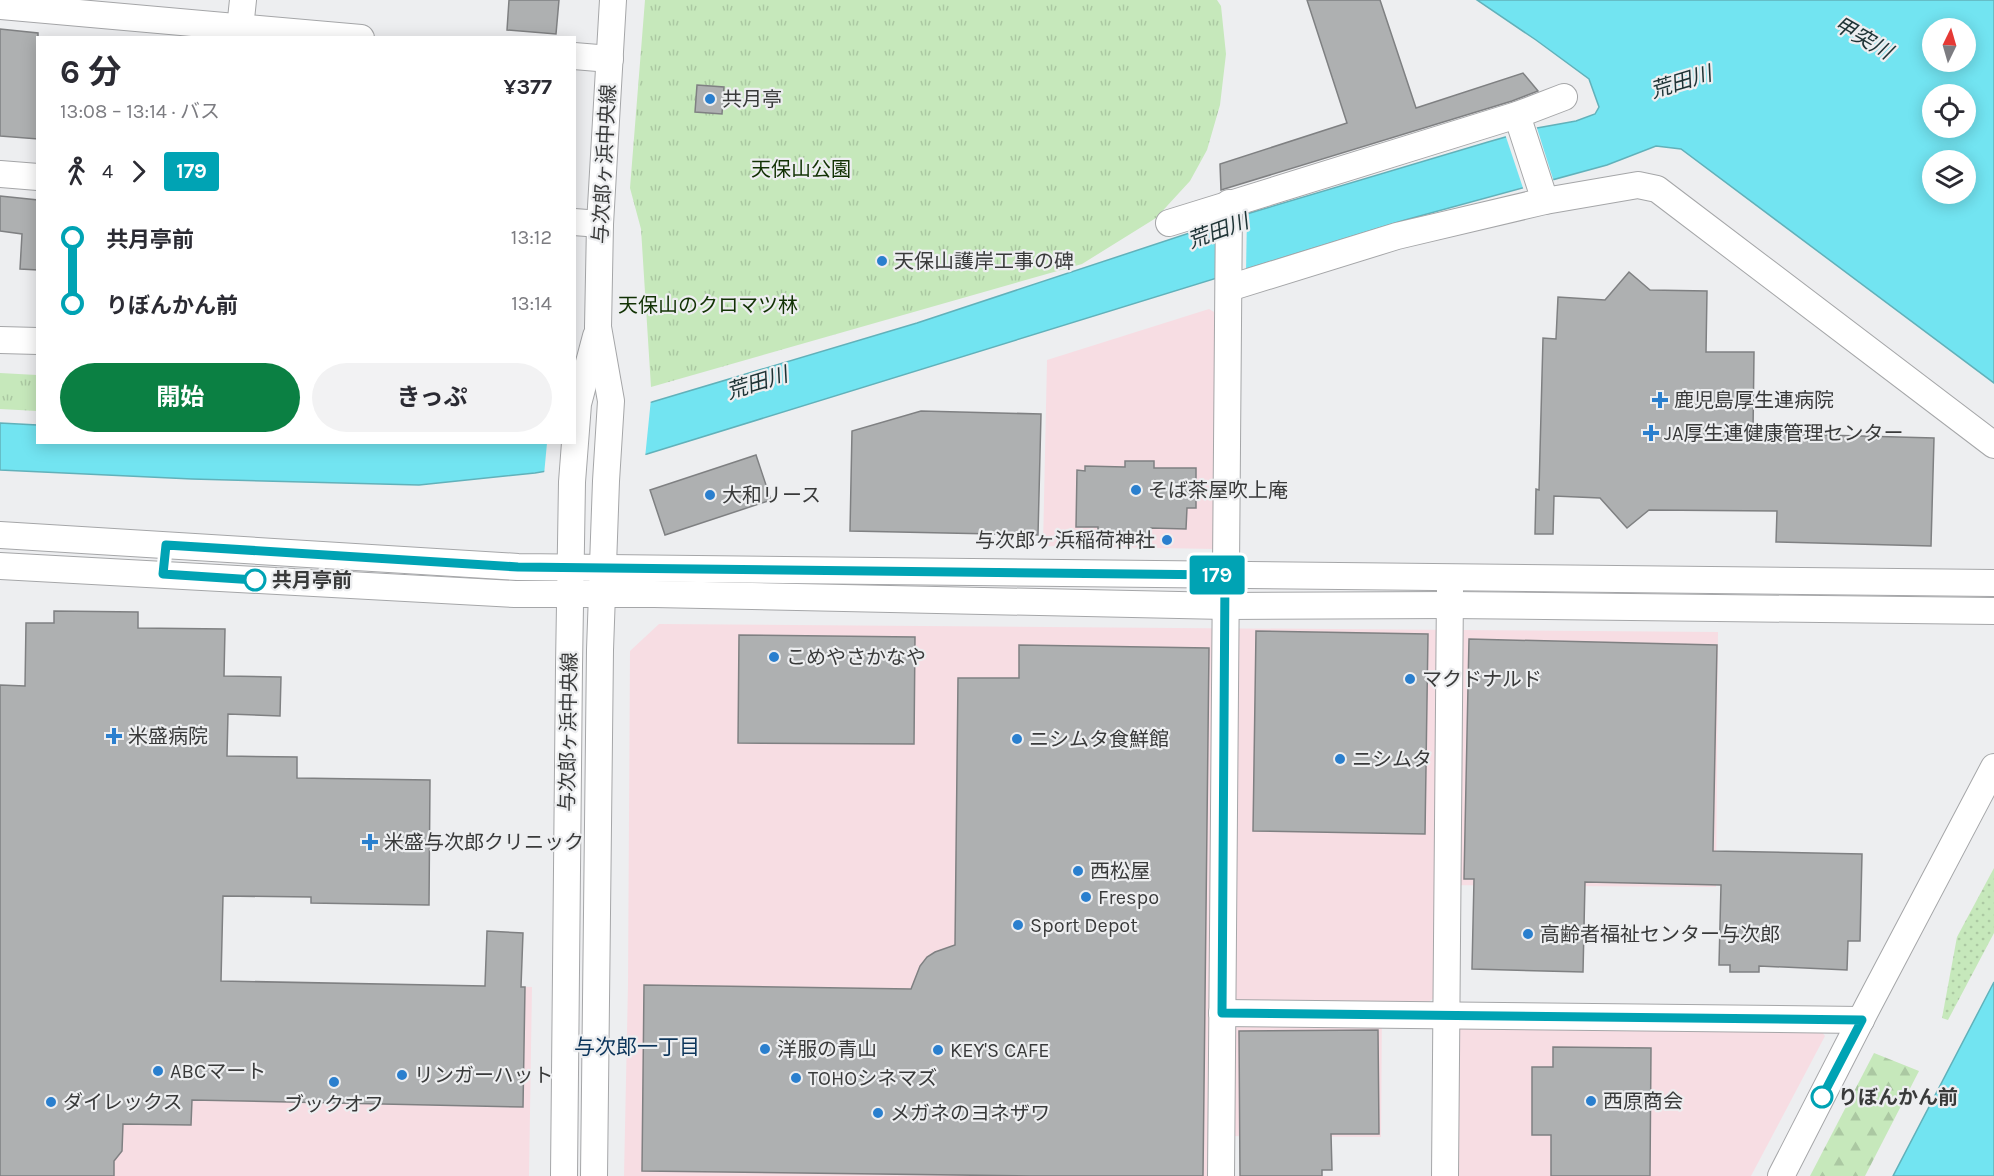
<!DOCTYPE html>
<html lang="ja">
<meta charset="utf-8">
<style>
body{margin:0;font-family:Karla,"Noto Sans JP",sans-serif;background:#f2f2f3;color:#2b2b33;height:100vh;display:flex;flex-direction:column;font-size:22px;white-space:nowrap}
*{box-sizing:border-box;margin:0}
p{font-size:20px;color:#7c7c81}
.icon{flex:none;width:33px;height:33px;fill:none;stroke:currentColor;stroke-width:2;stroke-linecap:round;stroke-linejoin:round}
.map{position:relative;flex:1;overflow:hidden}
.sheet{position:absolute;left:36px;top:36px;width:540px;height:408px;display:flex;flex-direction:column;background:#fff;border-radius:0px;box-shadow:0 3px 15px #0003}
.sheet>*{flex:none}
.badge{padding:0 12px;border-radius:4px;font-size:21px;line-height:39px}
.needle{width:39px;rotate:5deg}
.controls{position:absolute;left:1922px;top:18px;display:grid;gap:12px}
.controls a{display:grid;place-items:center;width:54px;height:54px;border-radius:50%;background:#fff;box-shadow:0 3px 15px #0003;font-size:30px}
.map>.badge{position:absolute;translate:-50% -50%;box-shadow:0 0 0 3px #fff}
.legs{display:flex;align-items:center;gap:9px;height:66px;padding:0 24px;font-size:20px}
.legs p{margin-inline-start:auto}
.summary{display:flex;align-items:center;justify-content:space-between;height:102px;padding:0 24px}
h1{font-size:33px;font-weight:700;line-height:45px}
.cta{display:flex;gap:12px;margin-top:auto;padding:12px 24px}
.cta a{flex:1;height:69px;border-radius:36px;background:#0b8043;color:#fff;font-size:24px;font-weight:700;line-height:69px;text-align:center}
.cta a+a{background:#f2f2f3;color:#2b2b33}
ul{padding:0 24px;list-style:none}
li{display:flex;align-items:center;gap:21px;height:66px;font-size:22px}
li i{display:grid;place-items:center;width:9px;height:100%;margin:0 8px;background:currentColor}
li i::after{content:'';width:15px;height:15px;margin:-8px;border:4px solid;border-radius:50%;background:#fff}
li p{margin-inline-start:auto}
li:first-child i{background:linear-gradient(#0000 50%,currentColor 0)}
li:last-child i{background:linear-gradient(currentColor 50%,#0000 0)}
.map>svg:first-child{display:block}
.commercial{fill:#f7dde3}
.grass{fill:url(#grass-dots)}
.forest{fill:url(#forest-firs)}
.park{fill:url(#park-tufts)}
.water{fill:#72e4f1;stroke:#61b1ba;stroke-width:1.5;fill-rule:evenodd}
.pier{fill:#edeef0}
.building{fill:#aeb0b1;stroke:#7f8082;stroke-width:1.5}
.lines{fill:none;stroke-linecap:round;stroke-linejoin:round}
.minor-casing{stroke:#a5a6a8;stroke-width:28}
.minor{stroke:#fff;stroke-width:26}
.line-1-casing{stroke:#fff;stroke-width:14}
.line-1{stroke:#00a3b4;stroke-width:9}
.poi-dot{fill:#2a7fce;stroke:#edeef0;stroke-width:2}
.stop-1-dot{fill:#fff;stroke:#00a3b4;stroke-width:3}
.labels{text-anchor:middle;stroke-width:4.5;stroke-linejoin:round;paint-order:stroke}
.poi-label{font-size:20px;fill:#393a3a;stroke:#edeef0;text-anchor:start}
.street-label{font-size:20px;fill:#393a3a;stroke:#edeef0}
.park-label{font-size:20px;fill:#123204;stroke:#edeef0}
.stop-label{font-size:20px;font-weight:bold;fill:#393a3a;stroke:#edeef0;text-anchor:start}
.water-label{font-size:21px;font-style:italic;fill:#1e3335;stroke:#edeef0}
.neighbourhood-label{font-size:21px;fill:#0c355b;stroke:#edeef0}
</style>
<div class="map">
<svg width="1994" height="1176" viewBox="0 0 1994 1176">
<defs>
<pattern id="grass-dots" width="8" height="8" patternUnits="userSpaceOnUse" patternTransform="scale(1.5)"><rect width="8" height="8" fill="#c6e8bb"/><path d="M2 2h.1M6 6h.1" fill="none" stroke="#abc8a2" stroke-width="1.8" stroke-linecap="round"/></pattern>
<pattern id="forest-firs" width="22" height="20" patternUnits="userSpaceOnUse" patternTransform="scale(1.5)"><rect width="22" height="20" fill="#c6e8bb"/><path d="M5 1l3.5 6h-7zM16 11l3.5 6h-7z" fill="#abc8a2"/></pattern>
<pattern id="park-tufts" width="24" height="20" patternUnits="userSpaceOnUse" patternTransform="scale(1.5)"><rect width="24" height="20" fill="#c6e8bb"/><path d="M3 7l-1-3M5 7V3M7 7l1-3M15 17l-1-3M17 17v-4M19 17l1-3" fill="none" stroke="#abc8a2"/></pattern>
</defs>
<rect width="100%" height="100%" fill="#edeef0"/>
<g class="commercial">
<path d="M 1209,309 L 1219,315 L 1216,549 L 1043,546 L 1047,360 Z"/>
<path d="M 659,624 L 1718,632 L 1716,887 L 1436,885 L 1435,997 L 1426,1004 L 1382,1004 L 1381,1137 L 1213,1136 L 1213,1176 L 624,1176 L 628,985 L 630,651 Z"/>
<path d="M 101,979 L 532,987 L 529,1176 L 0,1176 Z"/>
<path d="M 1463,1025 L 1818,1027 L 1825,1036 L 1751,1176 L 1454,1176 L 1455,1032 Z"/>
</g>
<path class="grass" d="M 1994,868 L 1994,933 L 1948,1020 L 1942,1018 L 1957,937 Z"/>
<path class="forest" d="M 1874,1053 L 1919,1071 L 1865,1176 L 1810,1176 Z"/>
<g class="park">
<path d="M 645,0 L 1217,0 L 1221,6 L 1226,54 L 1220,105 L 1207,150 L 1190,181 L 1156,218 L 1082,264 L 651,387 L 641,229 L 630,188 Z"/>
<path d="M 0,373 L 37,375 L 37,411 L 0,409 Z"/>
</g>
<g class="water">
<path d="M 1477,0 L 1994,0 L 1994,383 L 1681,149 L 1656,146 L 1607,165 L 1405,220 L 647,454 L 535,473 L 419,485 L 192,479 L 0,470 L 0,423 L 37,425 L 38,442 L 574,442 L 575,415 L 652,402 L 917,323 L 1250,213 L 1488,142 L 1537,128 L 1576,121 L 1595,114 L 1599,107 L 1589,79 L 1536,40 ZM 1932,28 L 1965,28 L 1965,62 L 1932,62 ZM 1932,94 L 1965,94 L 1965,128 L 1932,128 ZM 1932,160 L 1965,160 L 1965,194 L 1932,194 Z"/>
<path d="M 1994,982 L 1994,1176 L 1893,1176 Z"/>
</g>
<g class="pier">
<path d="M 1536,125 L 1554,182 L 1524,191 L 1505,134 Z"/>
<path d="M 1247,213 L 1246,273 L 1218,281 L 1226,218 Z"/>
<path d="M 651,399 L 645,458 L 544,475 L 547,443 L 574,442 L 575,412 Z"/>
</g>
<g class="building">
<path d="M 509,0 L 559,0 L 556,34 L 507,30 Z"/>
<path d="M 1307,0 L 1380,0 L 1416,108 L 1523,73 L 1538,91 L 1512,101 L 1221,190 L 1220,164 L 1347,123 Z"/>
<path d="M 0,29 L 38,33 L 38,139 L 0,136 Z"/>
<path d="M 697,85 L 724,87 L 722,114 L 695,112 Z"/>
<path d="M 0,196 L 38,200 L 38,270 L 20,269 L 22,234 L 0,231 Z"/>
<path d="M 1629,272 L 1650,290 L 1707,291 L 1706,352 L 1754,352 L 1753,433 L 1934,438 L 1931,546 L 1776,542 L 1777,511 L 1649,510 L 1627,528 L 1600,498 L 1554,496 L 1553,534 L 1535,534 L 1536,489 L 1539,490 L 1543,338 L 1556,339 L 1558,297 L 1605,300 Z"/>
<path d="M 921,411 L 1041,414 L 1038,535 L 850,531 L 852,431 Z"/>
<path d="M 756,455 L 771,500 L 665,535 L 650,490 Z"/>
<path d="M 1125,461 L 1154,461 L 1154,468 L 1196,468 L 1196,508 L 1187,508 L 1186,529 L 1151,528 L 1150,534 L 1098,532 L 1098,527 L 1076,527 L 1077,470 L 1085,471 L 1085,466 L 1125,467 Z"/>
<path d="M 54,611 L 138,612 L 138,628 L 225,629 L 224,676 L 281,677 L 280,716 L 228,714 L 227,756 L 297,757 L 297,778 L 430,780 L 429,905 L 311,903 L 311,897 L 223,896 L 221,981 L 485,986 L 487,931 L 523,933 L 521,987 L 525,987 L 523,1107 L 192,1100 L 191,1125 L 123,1124 L 122,1151 L 114,1161 L 114,1176 L 0,1176 L 0,685 L 25,686 L 26,623 L 54,623 Z"/>
<path d="M 1256,631 L 1428,634 L 1425,834 L 1253,831 Z"/>
<path d="M 739,635 L 915,637 L 914,744 L 738,743 Z"/>
<path d="M 1469,639 L 1717,645 L 1713,851 L 1862,854 L 1860,941 L 1848,941 L 1847,970 L 1759,966 L 1759,972 L 1730,972 L 1730,965 L 1719,965 L 1721,885 L 1585,882 L 1583,972 L 1472,969 L 1474,879 L 1464,879 Z"/>
<path d="M 1019,645 L 1209,648 L 1203,1176 L 1030,1176 L 642,1171 L 644,985 L 911,989 L 920,966 L 927,957 L 935,952 L 955,945 L 958,678 L 1019,678 Z"/>
<path d="M 1378,1030 L 1379,1134 L 1331,1134 L 1332,1170 L 1322,1170 L 1322,1176 L 1240,1176 L 1239,1031 Z"/>
<path d="M 1553,1047 L 1651,1048 L 1650,1176 L 1551,1176 L 1551,1135 L 1532,1135 L 1532,1067 L 1553,1067 Z"/>
</g>
<g class="lines">
<defs>
<g id="minor">
<path d="M 0,6 L 361,38"/>
<path d="M 239,38 L 243,0"/>
<path d="M 574,56 L 610,59"/>
<path d="M 1517,115 L 1545,201"/>
<path d="M 0,174 L 38,177"/>
<path d="M 574,222 L 600,224"/>
<path d="M 1169,223 L 1517,115 L 1564,97"/>
<path d="M 1229,288 L 1397,236 L 1545,201 L 1638,185 L 1657,189 L 1994,445"/>
<path d="M 0,340 L 38,341"/>
<path d="M 0,535 L 518,567 L 1994,583"/>
<path d="M 0,566 L 515,594 L 654,594 L 1225,606 L 1450,605 L 1994,611"/>
<path d="M 1222,1013 L 1861,1020"/>
<path d="M 564,1176 L 569,666 L 572,482 L 578,404 L 596,336"/>
<path d="M 594,1176 L 600,650 L 606,481 L 611,401 L 598,327 L 600,224 L 613,0"/>
<path d="M 1221,1176 L 1229,203"/>
<path d="M 1445,1176 L 1450,589"/>
<path d="M 1781,1176 L 1868,1006 L 1994,767"/>
</g>
</defs>
<use href="#minor" class="minor-casing"/>
<use href="#minor" class="minor"/>
</g>
<g class="lines">
<defs>
<path id="line-1" d="M 255,580 L 163,574 L 166,545 L 518,567 L 1225,575 L 1222,1013 L 1862,1020 L 1822,1097"/>
</defs>
<use href="#line-1" class="line-1-casing"/>
<use href="#line-1" class="line-1"/>
</g>
<g class="poi-dot">
<circle cx="710" cy="99" r="6"/>
<circle cx="882" cy="261" r="6"/>
<path d="M1657 391h6v6h6v6h-6v6h-6v-6h-6v-6h6z"/>
<path d="M1648 424h6v6h6v6h-6v6h-6v-6h-6v-6h6z"/>
<circle cx="1136" cy="490" r="6"/>
<circle cx="710" cy="495" r="6"/>
<circle cx="1167" cy="540" r="6"/>
<circle cx="774" cy="657" r="6"/>
<circle cx="1410" cy="679" r="6"/>
<path d="M111 727h6v6h6v6h-6v6h-6v-6h-6v-6h6z"/>
<circle cx="1017" cy="739" r="6"/>
<circle cx="1340" cy="759" r="6"/>
<path d="M367 833h6v6h6v6h-6v6h-6v-6h-6v-6h6z"/>
<circle cx="1078" cy="871" r="6"/>
<circle cx="1086" cy="897" r="6"/>
<circle cx="1018" cy="925" r="6"/>
<circle cx="1528" cy="934" r="6"/>
<circle cx="765" cy="1049" r="6"/>
<circle cx="938" cy="1050" r="6"/>
<circle cx="158" cy="1071" r="6"/>
<circle cx="402" cy="1075" r="6"/>
<circle cx="796" cy="1078" r="6"/>
<circle cx="334" cy="1082" r="6"/>
<circle cx="1591" cy="1101" r="6"/>
<circle cx="51" cy="1102" r="6"/>
<circle cx="878" cy="1113" r="6"/>
</g>
<g class="stop-1-dot">
<circle cx="255" cy="580" r="10"/>
<circle cx="1822" cy="1097" r="10"/>
</g>
<g class="labels">
<g class="poi-label">
<text x="722" y="106">共月亭</text>
<text x="894" y="268">天保山護岸工事の碑</text>
<text x="1674" y="407">鹿児島厚生連病院</text>
<text x="1664" y="440">JA厚生連健康管理センター</text>
<text x="1148" y="497">そば茶屋吹上庵</text>
<text x="722" y="502">大和リース</text>
<text x="1155" y="547" text-anchor="end">与次郎ヶ浜稲荷神社</text>
<text x="786" y="664">こめやさかなや</text>
<text x="1422" y="686">マクドナルド</text>
<text x="128" y="743">米盛病院</text>
<text x="1029" y="746">ニシムタ食鮮館</text>
<text x="1352" y="766">ニシムタ</text>
<text x="384" y="849">米盛与次郎クリニック</text>
<text x="1090" y="878">西松屋</text>
<text x="1098" y="904">Frespo</text>
<text x="1030" y="932">Sport Depot</text>
<text x="1540" y="941">高齢者福祉センター与次郎</text>
<text x="777" y="1056">洋服の青山</text>
<text x="950" y="1057">KEY'S CAFE</text>
<text x="170" y="1078">ABCマート</text>
<text x="414" y="1082">リンガーハット</text>
<text x="808" y="1085">TOHOシネマズ</text>
<text x="1603" y="1108">西原商会</text>
<text x="63" y="1109">ダイレックス</text>
<text x="334" y="1111" text-anchor="middle">ブックオフ</text>
<text x="890" y="1120">メガネのヨネザワ</text>
</g>
<g class="street-label">
<text transform="translate(604 164) rotate(-87)" y="7">与次郎ヶ浜中央線</text>
<text transform="translate(568 732) rotate(-89)" y="7">与次郎ヶ浜中央線</text>
</g>
<g class="park-label">
<text x="801" y="176">天保山公園</text>
<text x="708" y="312">天保山のクロマツ林</text>
</g>
<g class="stop-label">
<text x="272" y="587">共月亭前</text>
<text x="1838" y="1104">りぼんかん前</text>
</g>
<g class="water-label">
<text transform="translate(1863 38) rotate(30)" y="7">甲突川</text>
<text transform="translate(1681 82) rotate(-17)" y="7">荒田川</text>
<text transform="translate(1218 231) rotate(-20)" y="7">荒田川</text>
<text transform="translate(757 383) rotate(-17)" y="7">荒田川</text>
</g>
<g class="neighbourhood-label">
<text x="637" y="1054">与次郎一丁目</text>
</g>
</g>
</svg>
<div class="controls">
<a><svg class="needle" viewBox="-14 -14 28 28"><path d="M0-13l5 13h-10z" fill="#e53935"/><path d="M0 13l5-13h-10z" fill="#7c7c81"/></svg></a>
<a><svg class="icon" aria-label="locate" viewBox="0 0 24 24"><circle cx="12" cy="12" r="6"/><path d="M12 2v4M12 18v4M2 12h4M18 12h4"/></svg></a>
<a><svg class="icon" aria-label="layers" viewBox="0 0 24 24"><path d="M12 4l9 5-9 5-9-5zM3 14l9 5 9-5"/></svg></a>
</div>
<b class="badge" style="left:1217px;top:575px;background:#00a3b4;color:#fff">179</b>
<section class="sheet">
<div class="summary"><div><h1>6 分</h1><p>13:08 – 13:14 · バス</p></div><b>¥377</b></div>
<div class="legs"><svg class="icon" aria-label="walk" viewBox="0 0 24 24"><circle cx="13" cy="4" r="2"/><path d="M13 8l-2 6 4 7M11 14l-3 7M7 12l3-4h3l4 4"/></svg>4<svg class="icon" aria-label="forward" viewBox="0 0 24 24"><path d="M9 5l7 7-7 7"/></svg><b class="badge" style="background:#00a3b4;color:#fff">179</b></div>
<ul>
<li><i style="color:#00a3b4"></i><b>共月亭前</b><p>13:12</p></li>
<li><i style="color:#00a3b4"></i><b>りぼんかん前</b><p>13:14</p></li>
</ul>
<div class="cta"><a>開始</a><a>きっぷ</a></div>
</section>
</div>
